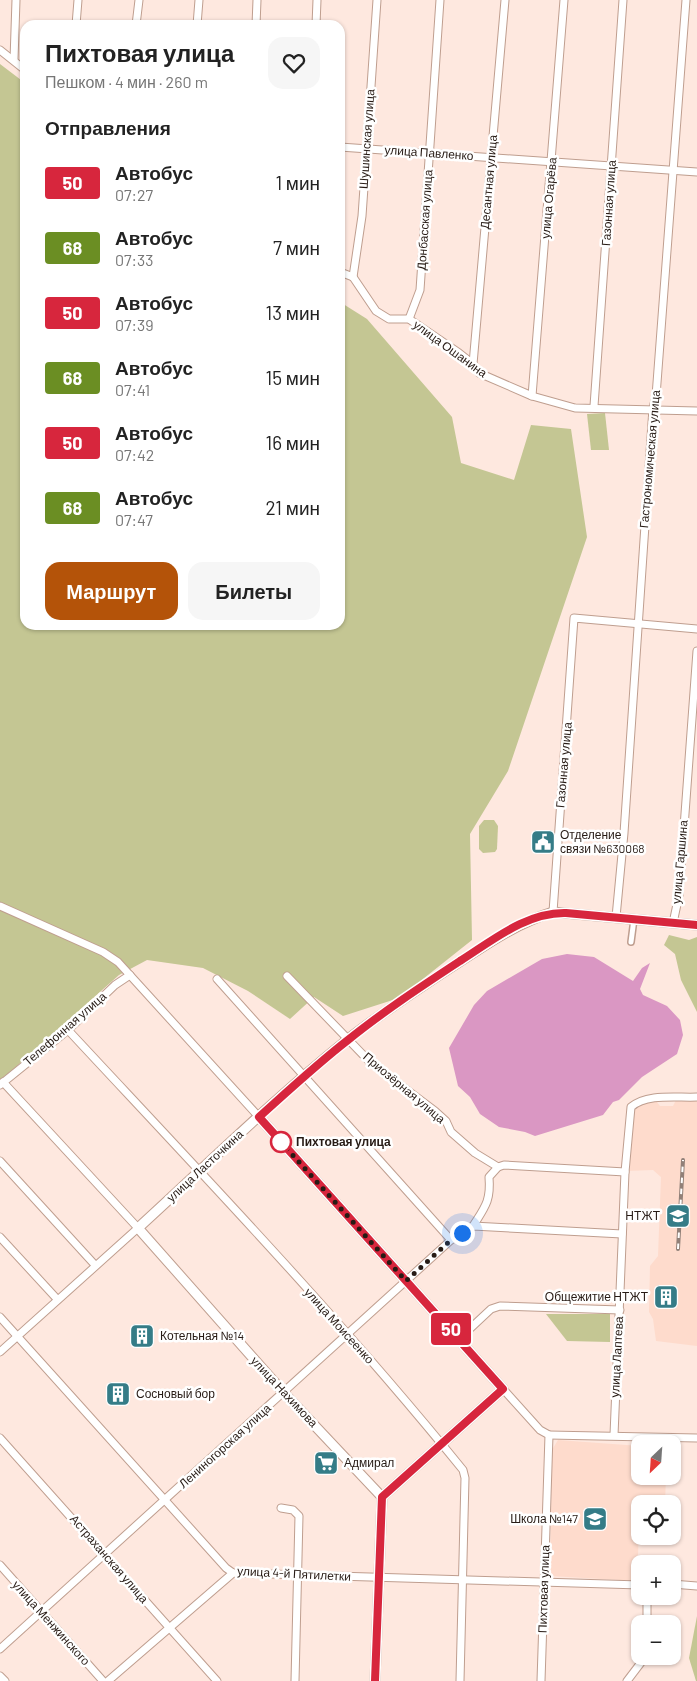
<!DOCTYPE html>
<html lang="ru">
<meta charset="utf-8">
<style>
body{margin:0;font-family:Barlow,sans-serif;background:#f6f6f6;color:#222;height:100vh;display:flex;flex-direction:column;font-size:19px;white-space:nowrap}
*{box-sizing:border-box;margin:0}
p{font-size:16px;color:#767676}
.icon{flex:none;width:28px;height:28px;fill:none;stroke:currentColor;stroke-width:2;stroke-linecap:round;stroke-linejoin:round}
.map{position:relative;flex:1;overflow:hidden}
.details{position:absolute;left:20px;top:20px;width:325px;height:610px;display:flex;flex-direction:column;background:#fff;border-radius:15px;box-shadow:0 1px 4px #0004}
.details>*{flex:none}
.badge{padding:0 10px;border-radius:4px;font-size:18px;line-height:32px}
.needle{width:32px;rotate:205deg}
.controls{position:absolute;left:631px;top:1435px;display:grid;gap:10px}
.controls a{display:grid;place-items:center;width:50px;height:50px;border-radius:10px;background:#fff;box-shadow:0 1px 4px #0004;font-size:25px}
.you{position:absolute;width:25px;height:25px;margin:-12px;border:4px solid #fff;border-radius:50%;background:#1a73e8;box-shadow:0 0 0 8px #1a73e833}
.map>.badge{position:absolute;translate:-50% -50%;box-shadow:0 0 0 2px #fff}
h2{padding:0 25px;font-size:19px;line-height:45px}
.round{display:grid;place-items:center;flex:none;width:52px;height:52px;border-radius:15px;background:#f6f6f6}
.headline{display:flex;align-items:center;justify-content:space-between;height:85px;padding:0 25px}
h1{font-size:24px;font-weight:700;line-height:38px}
.cta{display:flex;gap:10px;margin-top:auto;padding:10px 25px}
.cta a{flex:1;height:58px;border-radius:15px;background:#b45309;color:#fff;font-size:20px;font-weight:700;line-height:58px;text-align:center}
.cta a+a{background:#f6f6f6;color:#222}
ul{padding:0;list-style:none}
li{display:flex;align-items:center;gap:15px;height:65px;padding:0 25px}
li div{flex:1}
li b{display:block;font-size:19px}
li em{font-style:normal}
li .badge{min-width:55px;font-weight:700;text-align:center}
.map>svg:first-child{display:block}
.built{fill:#fedbcc}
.green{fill:#c4c693}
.water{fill:#da97c3}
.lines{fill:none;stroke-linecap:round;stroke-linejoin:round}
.pedestrian-casing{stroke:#bf9e8f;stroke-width:8}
.minor-casing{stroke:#bf9e8f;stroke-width:9}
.tertiary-casing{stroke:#bf9e8f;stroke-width:11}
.pedestrian{stroke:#fff;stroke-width:5}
.minor{stroke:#fff;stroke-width:7}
.tertiary{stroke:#fff;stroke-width:9}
.rail-casing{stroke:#918078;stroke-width:4}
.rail{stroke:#fff;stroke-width:2;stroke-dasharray:5.5;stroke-linecap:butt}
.line-casing{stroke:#fff;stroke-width:11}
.line{stroke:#d7263d;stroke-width:8}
.walk{stroke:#271b15;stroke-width:5;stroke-dasharray:0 9}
.stop-dot{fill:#fff;stroke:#d7263d;stroke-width:2.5}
.labels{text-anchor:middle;stroke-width:5;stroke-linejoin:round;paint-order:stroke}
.street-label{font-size:12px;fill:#271b15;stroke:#fff}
.poi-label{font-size:12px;fill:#271b15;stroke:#fff;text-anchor:start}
.stop-label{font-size:12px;font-weight:bold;fill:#271b15;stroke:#fff;text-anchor:start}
</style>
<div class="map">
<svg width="697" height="1681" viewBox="0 0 697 1681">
<rect width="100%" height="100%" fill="#fee8df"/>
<g class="built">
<path d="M 697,1099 L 697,1346 L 656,1341 L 653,1319 L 649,1312 L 650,1266 L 658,1256 L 661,1177 L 653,1170 L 626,1171 L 630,1102 L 656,1101 L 660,1106 L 673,1106 L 676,1100 Z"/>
<path d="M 558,1440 L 640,1446 L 640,1476 L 666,1476 L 665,1504 L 640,1504 L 637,1581 L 550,1576 L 552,1450 Z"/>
</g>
<g class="green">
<path d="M 0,64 L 25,83 L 25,625 L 340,625 L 340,302 L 367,319 L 452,417 L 461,463 L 514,480 L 531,425 L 571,429 L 587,537 L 508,771 L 470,834 L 472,940 L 399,998 L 343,1016 L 314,997 L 290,1019 L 248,991 L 203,968 L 147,960 L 119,975 L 0,1081 Z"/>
<path d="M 605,413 L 609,450 L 591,450 L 587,414 Z"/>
<path d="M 484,820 L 494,820 L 498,826 L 497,849 L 495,852 L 483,853 L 479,849 L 479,826 Z"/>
<path d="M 669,935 L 689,940 L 697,937 L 697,1012 L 681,980 L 675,954 L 664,945 Z"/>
<path d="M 546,1314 L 610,1314 L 610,1342 L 567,1341 Z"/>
<path d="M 697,1616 L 697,1681 L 696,1681 L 689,1658 Z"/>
</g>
<path class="water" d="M 567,954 L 594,957 L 633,981 L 642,968 L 650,963 L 640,989 L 643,995 L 667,1006 L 680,1020 L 683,1035 L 677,1054 L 642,1077 L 619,1100 L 613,1102 L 603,1115 L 535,1136 L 525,1132 L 499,1127 L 480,1114 L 470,1097 L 458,1086 L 449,1048 L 474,1005 L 487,991 L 542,959 Z"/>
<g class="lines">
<defs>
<path id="pedestrian" d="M 631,942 L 634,919"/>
<g id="minor">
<path d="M 76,25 L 78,0"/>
<path d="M 136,25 L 139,0"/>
<path d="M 197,25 L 199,0"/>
<path d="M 256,25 L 257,0"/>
<path d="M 316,25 L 317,0"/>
<path d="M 0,50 L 25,70"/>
<path d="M 14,60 L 16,0"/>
<path d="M 340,147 L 697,172"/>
<path d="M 340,272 L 353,277 L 376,311 L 389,319 L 409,319 L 459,353 L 473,364 L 479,373 L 532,396 L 575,408 L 697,411"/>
<path d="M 353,277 L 362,216 L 377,0"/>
<path d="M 409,319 L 420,290 L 440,0"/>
<path d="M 473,364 L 505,0"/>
<path d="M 532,396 L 564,0"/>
<path d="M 594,406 L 623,0"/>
<path d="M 0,906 L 103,952 L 118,962 L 259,1117"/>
<path d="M 553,912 L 574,618 L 697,629"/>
<path d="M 616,917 L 624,833 L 653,408 L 656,396 L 686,0"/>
<path d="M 673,923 L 679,895 L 697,651"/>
<path d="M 287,976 L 370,1062 L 435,1111 L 446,1121 L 451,1132 L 475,1153 L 498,1167 L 504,1165 L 625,1172"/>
<path d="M 217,979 L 451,1240"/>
<path d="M 68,1030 C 202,1174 339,1317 463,1470 L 465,1478 L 460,1681"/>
<path d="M 0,1085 L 68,1030 L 115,985 L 130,975"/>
<path d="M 0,1161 L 95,1265"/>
<path d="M 473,1226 C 485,1207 491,1201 489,1177 L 498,1167"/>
<path d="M 0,1237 L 57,1299"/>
<path d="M 0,1317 L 226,1568 L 233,1573 L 640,1585"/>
<path d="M 460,1338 L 491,1309 L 500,1306 L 620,1310"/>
<path d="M 0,1352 L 138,1228 L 3,1082"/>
<path d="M 503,1389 L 540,1430 L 549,1435 L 541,1681"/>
<path d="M 549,1435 L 697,1438"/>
<path d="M 614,1435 L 625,1172 L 631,1107 C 647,1093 677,1098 697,1097"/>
<path d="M 0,1438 L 217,1681"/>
<path d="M 281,1508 L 293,1510 L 299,1516 L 295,1681"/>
<path d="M 0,1565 L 103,1681"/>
<path d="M 672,1584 L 697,1586"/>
<path d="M 647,1624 L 647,1596"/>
<path d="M 0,1649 L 451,1240 L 473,1226 L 622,1234"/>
<path d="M 0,1676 L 5,1681"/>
<path d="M 108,1681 L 233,1573"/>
<path d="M 627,1681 L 646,1656"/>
</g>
<g id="tertiary">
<path d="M 259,1117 L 503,1389 L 382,1497"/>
<path d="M 375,1681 L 382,1497 L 284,1393 L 138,1228 C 207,1165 274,1099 347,1040 C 380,1014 415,991 450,968 C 483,947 514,924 553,912 L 697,925"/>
</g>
</defs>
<use href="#pedestrian" class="pedestrian-casing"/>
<use href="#minor" class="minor-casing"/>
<use href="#tertiary" class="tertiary-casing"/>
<use href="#pedestrian" class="pedestrian"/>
<use href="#minor" class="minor"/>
<use href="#tertiary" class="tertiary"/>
<defs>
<path id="rail" d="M 678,1249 L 683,1160"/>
</defs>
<use href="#rail" class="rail-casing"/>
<use href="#rail" class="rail"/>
</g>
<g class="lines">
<defs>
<path id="line" d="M 375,1681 L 382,1497 L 503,1389 L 259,1117 C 288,1091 317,1064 348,1040 C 384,1011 422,986 460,961 C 492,941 526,912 566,913 L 697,925"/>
</defs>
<use href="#line" class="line-casing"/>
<use href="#line" class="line"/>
<path class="walk" d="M 281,1142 L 406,1281 L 451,1240 L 462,1233"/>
</g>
<defs>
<symbol id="civic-square" viewBox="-11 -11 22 22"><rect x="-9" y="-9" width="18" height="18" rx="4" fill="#357c87" stroke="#fff"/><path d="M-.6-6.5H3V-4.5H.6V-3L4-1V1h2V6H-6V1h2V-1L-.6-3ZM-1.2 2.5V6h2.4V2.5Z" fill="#fff"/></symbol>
<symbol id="university-square" viewBox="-11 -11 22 22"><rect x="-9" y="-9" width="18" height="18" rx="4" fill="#357c87" stroke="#fff"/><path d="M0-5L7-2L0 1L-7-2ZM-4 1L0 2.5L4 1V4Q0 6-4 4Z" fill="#fff"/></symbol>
<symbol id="building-square" viewBox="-11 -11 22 22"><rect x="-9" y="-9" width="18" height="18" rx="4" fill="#357c87" stroke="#fff"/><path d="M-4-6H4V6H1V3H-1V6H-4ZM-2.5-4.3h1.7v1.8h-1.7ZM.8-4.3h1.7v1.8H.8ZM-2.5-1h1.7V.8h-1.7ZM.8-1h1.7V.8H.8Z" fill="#fff"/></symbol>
<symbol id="supermarket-square" viewBox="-11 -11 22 22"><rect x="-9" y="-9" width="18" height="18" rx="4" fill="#357c87" stroke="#fff"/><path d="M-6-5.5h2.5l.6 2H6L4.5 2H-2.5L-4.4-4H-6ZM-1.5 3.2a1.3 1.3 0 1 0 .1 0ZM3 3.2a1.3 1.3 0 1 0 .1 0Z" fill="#fff"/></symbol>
<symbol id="school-square" viewBox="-11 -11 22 22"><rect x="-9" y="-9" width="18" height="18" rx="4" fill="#357c87" stroke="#fff"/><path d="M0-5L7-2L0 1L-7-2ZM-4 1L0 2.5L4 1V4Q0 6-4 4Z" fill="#fff"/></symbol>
</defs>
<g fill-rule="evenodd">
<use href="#civic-square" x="529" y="828" width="28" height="28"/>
<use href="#university-square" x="664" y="1202" width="28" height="28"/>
<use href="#building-square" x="652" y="1283" width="28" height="28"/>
<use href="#building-square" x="128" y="1322" width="28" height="28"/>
<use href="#building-square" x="104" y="1380" width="28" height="28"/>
<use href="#supermarket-square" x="312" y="1449" width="28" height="28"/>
<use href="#school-square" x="581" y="1505" width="28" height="28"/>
</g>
<circle class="stop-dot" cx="281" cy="1142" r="10"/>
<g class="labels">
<g class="street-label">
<text transform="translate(367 139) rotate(-86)" y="4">Шушинская улица</text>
<text transform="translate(429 153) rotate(4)" y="4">улица Павленко</text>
<text transform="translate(489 182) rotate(-85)" y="4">Десантная улица</text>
<text transform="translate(549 198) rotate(-85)" y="4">улица Огарёва</text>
<text transform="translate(609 203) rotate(-86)" y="4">Газонная улица</text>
<text transform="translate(425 220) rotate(-86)" y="4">Донбасская улица</text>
<text transform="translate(450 349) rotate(36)" y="4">улица Ошанина</text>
<text transform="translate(650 459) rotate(-85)" y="4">Гастрономическая улица</text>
<text transform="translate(564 765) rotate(-85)" y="4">Газонная улица</text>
<text transform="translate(680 862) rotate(-85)" y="4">улица Гаршина</text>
<text transform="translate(65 1029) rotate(-41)" y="4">Телефонная улица</text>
<text transform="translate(404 1088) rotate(40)" y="4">Приозёрная улица</text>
<text transform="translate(205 1166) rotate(-43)" y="4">улица Ласточкина</text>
<text transform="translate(339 1326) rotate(48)" y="4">улица Моисеенко</text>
<text transform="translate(617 1357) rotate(-87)" y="4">улица Лаптева</text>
<text transform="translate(284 1392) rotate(47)" y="4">улица Нахимова</text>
<text transform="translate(225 1446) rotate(-42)" y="4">Лениногорская улица</text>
<text transform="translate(109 1559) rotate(49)" y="4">Астраханская улица</text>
<text transform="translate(294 1574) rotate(3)" y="4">улица 4-й Пятилетки</text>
<text transform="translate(544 1589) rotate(-88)" y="4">Пихтовая улица</text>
<text transform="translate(51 1623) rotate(48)" y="4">улица Менжинского</text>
</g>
<g class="poi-label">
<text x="560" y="839">Отделение<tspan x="560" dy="14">связи №630068</tspan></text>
<text x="660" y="1220" text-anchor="end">НТЖТ</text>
<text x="648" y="1301" text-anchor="end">Общежитие НТЖТ</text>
<text x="160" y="1340">Котельная №14</text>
<text x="136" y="1398">Сосновый бор</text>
<text x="344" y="1467">Адмирал</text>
<text x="578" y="1523" text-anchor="end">Школа №147</text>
</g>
<g class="stop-label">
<text x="296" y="1146">Пихтовая улица</text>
</g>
</g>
</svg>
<div class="controls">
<a><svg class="needle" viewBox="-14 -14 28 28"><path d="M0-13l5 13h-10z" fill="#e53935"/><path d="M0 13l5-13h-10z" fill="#767676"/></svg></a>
<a><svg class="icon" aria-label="locate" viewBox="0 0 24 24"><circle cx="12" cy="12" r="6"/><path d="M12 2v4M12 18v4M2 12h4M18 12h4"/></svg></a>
<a>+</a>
<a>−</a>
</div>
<div class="you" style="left:462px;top:1233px"></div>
<b class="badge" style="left:451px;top:1329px;background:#d7263d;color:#fff">50</b>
<section class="details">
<div class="headline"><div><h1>Пихтовая улица</h1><p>Пешком · 4 мин · 260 m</p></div><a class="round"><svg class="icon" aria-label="heart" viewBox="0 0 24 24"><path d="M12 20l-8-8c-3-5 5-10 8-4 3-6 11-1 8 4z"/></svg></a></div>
<h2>Отправления</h2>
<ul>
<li><span class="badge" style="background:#d7263d;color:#fff">50</span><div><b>Автобус</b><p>07:27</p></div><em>1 мин</em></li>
<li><span class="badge" style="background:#6b8e23;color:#fff">68</span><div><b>Автобус</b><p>07:33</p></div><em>7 мин</em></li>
<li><span class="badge" style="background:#d7263d;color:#fff">50</span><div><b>Автобус</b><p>07:39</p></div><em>13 мин</em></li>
<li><span class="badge" style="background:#6b8e23;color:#fff">68</span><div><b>Автобус</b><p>07:41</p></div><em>15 мин</em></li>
<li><span class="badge" style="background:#d7263d;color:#fff">50</span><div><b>Автобус</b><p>07:42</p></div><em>16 мин</em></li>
<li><span class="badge" style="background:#6b8e23;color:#fff">68</span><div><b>Автобус</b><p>07:47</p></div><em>21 мин</em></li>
</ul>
<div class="cta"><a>Маршрут</a><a>Билеты</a></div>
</section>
</div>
